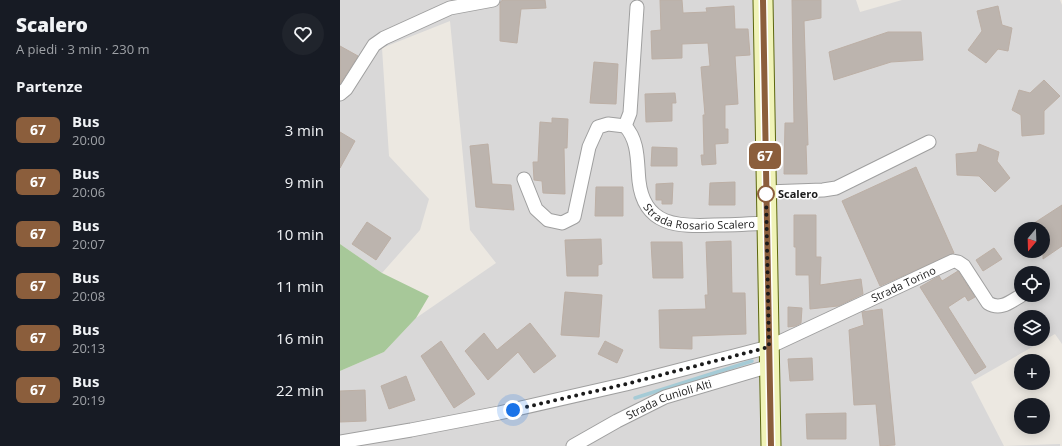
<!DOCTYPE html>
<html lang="it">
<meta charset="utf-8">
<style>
body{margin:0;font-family:"Open Sans",sans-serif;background:#20242c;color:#f1f3f6;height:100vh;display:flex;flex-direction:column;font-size:15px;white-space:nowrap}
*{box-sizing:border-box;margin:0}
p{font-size:13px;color:#9ea1a6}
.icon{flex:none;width:22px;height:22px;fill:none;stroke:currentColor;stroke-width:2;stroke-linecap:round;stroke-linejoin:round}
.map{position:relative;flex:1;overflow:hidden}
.panel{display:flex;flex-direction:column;background:#171b24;width:340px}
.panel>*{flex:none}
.badge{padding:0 8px;border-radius:6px;font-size:14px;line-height:26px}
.needle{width:26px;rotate:199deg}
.tools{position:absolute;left:674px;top:222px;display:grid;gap:8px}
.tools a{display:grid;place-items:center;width:36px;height:36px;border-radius:50%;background:#171b24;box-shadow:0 2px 10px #0003;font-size:20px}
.you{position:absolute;width:20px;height:20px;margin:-10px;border:3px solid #fff;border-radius:50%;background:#1a73e8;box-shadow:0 0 0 6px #1a73e833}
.map>.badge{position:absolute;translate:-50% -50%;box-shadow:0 0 0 2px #fff}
h2{padding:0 16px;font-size:15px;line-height:36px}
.round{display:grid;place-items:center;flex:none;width:42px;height:42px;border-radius:21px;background:#20242c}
.overview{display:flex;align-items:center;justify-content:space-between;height:68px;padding:0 16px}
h1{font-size:19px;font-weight:800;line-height:30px}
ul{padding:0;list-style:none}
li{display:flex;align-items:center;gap:12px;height:52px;padding:0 16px}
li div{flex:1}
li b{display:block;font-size:15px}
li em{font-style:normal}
li .badge{min-width:44px;font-weight:700;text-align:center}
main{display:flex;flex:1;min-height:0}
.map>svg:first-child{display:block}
.residential{fill:#d9d8d8;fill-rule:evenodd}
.forest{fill:#a7c899}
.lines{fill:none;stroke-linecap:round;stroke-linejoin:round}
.stream{stroke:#a5cbd6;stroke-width:3.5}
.building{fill:#bcb4ae;stroke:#bcafa5}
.street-casing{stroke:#9f9f9f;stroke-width:15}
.secondary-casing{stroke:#5c670d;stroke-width:21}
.street{stroke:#fff;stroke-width:13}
.secondary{stroke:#f0f3b8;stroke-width:19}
.line-casing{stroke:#fff;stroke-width:9}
.line{stroke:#8b5e3c;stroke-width:6}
.walk{stroke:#1b1b1b;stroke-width:4;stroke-dasharray:0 7.2}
.stop-dot{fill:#fff;stroke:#8b5e3c;stroke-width:2}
.labels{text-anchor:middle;stroke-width:3;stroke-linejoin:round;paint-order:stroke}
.stop-label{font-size:11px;font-weight:bold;fill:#1b1b1b;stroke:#fff;text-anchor:start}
.street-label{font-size:11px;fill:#1b1b1b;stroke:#fff}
</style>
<main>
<section class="panel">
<div class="overview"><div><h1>Scalero</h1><p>A piedi · 3 min · 230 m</p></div><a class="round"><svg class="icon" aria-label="heart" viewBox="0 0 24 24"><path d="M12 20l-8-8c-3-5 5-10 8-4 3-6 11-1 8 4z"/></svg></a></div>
<h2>Partenze</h2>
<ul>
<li><span class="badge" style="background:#8b5e3c;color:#fff">67</span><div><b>Bus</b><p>20:00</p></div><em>3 min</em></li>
<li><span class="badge" style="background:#8b5e3c;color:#fff">67</span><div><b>Bus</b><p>20:06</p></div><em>9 min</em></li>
<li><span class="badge" style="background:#8b5e3c;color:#fff">67</span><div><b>Bus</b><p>20:07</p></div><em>10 min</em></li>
<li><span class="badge" style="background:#8b5e3c;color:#fff">67</span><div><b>Bus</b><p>20:08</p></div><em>11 min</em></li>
<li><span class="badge" style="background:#8b5e3c;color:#fff">67</span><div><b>Bus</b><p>20:13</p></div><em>16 min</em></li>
<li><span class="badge" style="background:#8b5e3c;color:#fff">67</span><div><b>Bus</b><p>20:19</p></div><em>22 min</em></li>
</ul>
</section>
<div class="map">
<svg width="722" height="446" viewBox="0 0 722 446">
<rect width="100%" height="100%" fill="#ece8e1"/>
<path class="residential" d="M 0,0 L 516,0 L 520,12 L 562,0 L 720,0 L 722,5 L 722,344 L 715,334 L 631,382 L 664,446 L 720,444 L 720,446 L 0,446 L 0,371 L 44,352 L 76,318 L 156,263 L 130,230 L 110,21 L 42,48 L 49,156 L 89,199 L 80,230 L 42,273 L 0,244 ZM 681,229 L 703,229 L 703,251 L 681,251 ZM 681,273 L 703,273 L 703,295 L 681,295 ZM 681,317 L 703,317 L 703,339 L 681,339 Z"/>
<path class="forest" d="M 0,244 L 42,273 L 89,296 L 76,318 L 44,352 L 0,371 Z"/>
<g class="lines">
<path class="stream" d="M 295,398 L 412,361"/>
</g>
<g class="building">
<path d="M 164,0 L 205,0 L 206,8 L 181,9 L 177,43 L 160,41 L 160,4 L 161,1 Z"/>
<path d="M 320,0 L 342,0 L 343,13 L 367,12 L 366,8 L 394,6 L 395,29 L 408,29 L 410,55 L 395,56 L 398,104 L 385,105 L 385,129 L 388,129 L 388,143 L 375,144 L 376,164 L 362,165 L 361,155 L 364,155 L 363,115 L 365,115 L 361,67 L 370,66 L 368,43 L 342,44 L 342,58 L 312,59 L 311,31 L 321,30 Z"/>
<path d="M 452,0 L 481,0 L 481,18 L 464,21 L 468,145 L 466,145 L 467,174 L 444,174 L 445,123 L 454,123 Z"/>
<path d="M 658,6 L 662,25 L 672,28 L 668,51 L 658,49 L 646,63 L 628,50 L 642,31 L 637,11 Z"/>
<path d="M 548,32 L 581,32 L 583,60 L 551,62 L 494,80 L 489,52 Z"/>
<path d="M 0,46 L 18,56 L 0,84 Z"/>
<path d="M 254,62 L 278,64 L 276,104 L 250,103 Z"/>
<path d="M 704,80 L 720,96 L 704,111 L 704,134 L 682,136 L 681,115 L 672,110 L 679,90 L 690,93 Z"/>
<path d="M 335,93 L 336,103 L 332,103 L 332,121 L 306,122 L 305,94 Z"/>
<path d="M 212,118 L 228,119 L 227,148 L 224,148 L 225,194 L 203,193 L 202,181 L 194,180 L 193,162 L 198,162 L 200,122 L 212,123 Z"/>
<path d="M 0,132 L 15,141 L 0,168 Z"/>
<path d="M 148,144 L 152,184 L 171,185 L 174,210 L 136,207 L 130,146 Z"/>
<path d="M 639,144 L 659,152 L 657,161 L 670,178 L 655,192 L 639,176 L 617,175 L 616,154 L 637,152 Z"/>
<path d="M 312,147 L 337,148 L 337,166 L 311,166 Z"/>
<path d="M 576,167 L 614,253 L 540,286 L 502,201 Z"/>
<path d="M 395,182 L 395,205 L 369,205 L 370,183 Z"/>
<path d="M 333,183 L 332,204 L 322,204 L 322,200 L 316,200 L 316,184 Z"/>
<path d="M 256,187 L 283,187 L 283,216 L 255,216 Z"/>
<path d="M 722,205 L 722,246 L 703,259 L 703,229 L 685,229 Z"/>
<path d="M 454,215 L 476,215 L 476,257 L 481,257 L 480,285 L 521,279 L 523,294 L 498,306 L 470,309 L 469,275 L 456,275 L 456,247 L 454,247 Z"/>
<path d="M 27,222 L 51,238 L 36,260 L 12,244 Z"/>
<path d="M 261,239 L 262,264 L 258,265 L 258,276 L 227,276 L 225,240 Z"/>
<path d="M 391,241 L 392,293 L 405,293 L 406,334 L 352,336 L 352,349 L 320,348 L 319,310 L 366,309 L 365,295 L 368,295 L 366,242 Z"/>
<path d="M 311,242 L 342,242 L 343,278 L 313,278 Z"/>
<path d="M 654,248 L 662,259 L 643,271 L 636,260 Z"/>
<path d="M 618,271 L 635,297 L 628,301 L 625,296 L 608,307 L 646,367 L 635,374 L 580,287 L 599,276 L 602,281 Z"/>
<path d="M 225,292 L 262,295 L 259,337 L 221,335 Z"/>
<path d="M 448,307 L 462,308 L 461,323 L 455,326 L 448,327 Z"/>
<path d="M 542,309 L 555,445 L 540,446 L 536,404 L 514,405 L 509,330 L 524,325 L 522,312 Z"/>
<path d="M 190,323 L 216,356 L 194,373 L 178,352 L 148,380 L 125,351 L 144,333 L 157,350 Z"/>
<path d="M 101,341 L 135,394 L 114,408 L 81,356 Z"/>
<path d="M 265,341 L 283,350 L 277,363 L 258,354 Z"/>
<path d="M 472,358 L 473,380 L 450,381 L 448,359 Z"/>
<path d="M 66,376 L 75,400 L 49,409 L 41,386 Z"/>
<path d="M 25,390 L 26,421 L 0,422 L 0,391 Z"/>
<path d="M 506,413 L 506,439 L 467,439 L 466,414 Z"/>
</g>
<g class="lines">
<defs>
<g id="street">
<path d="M 0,94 L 6,89 L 34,45 L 44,38 L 110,8 L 153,0"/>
<path d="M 285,126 L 290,113 L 297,7"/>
<path id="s1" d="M 184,179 L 196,209 L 208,220 L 222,223 L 234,217 L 249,147 L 258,127 L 268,124 L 285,126 C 299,141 297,162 299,181 C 304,226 338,227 375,225 C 392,225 409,224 426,223"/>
<path d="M 426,192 L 483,190 L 496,188 L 589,142"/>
<path id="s2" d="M 0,442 L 71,430 L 159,413 L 286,384 L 429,347 L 613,261 L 618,262 L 624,266 L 648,303 C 661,311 671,301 682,295"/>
<path id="s3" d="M 233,446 L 277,421 L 325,397 L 430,366"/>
</g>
<path id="secondary" d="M 423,0 L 431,446"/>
</defs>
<use href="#street" class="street-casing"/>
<use href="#secondary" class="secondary-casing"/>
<use href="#street" class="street"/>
<use href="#secondary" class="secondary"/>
</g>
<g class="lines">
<defs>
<path id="line" d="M 423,0 L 431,446"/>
</defs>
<use href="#line" class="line-casing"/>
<use href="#line" class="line"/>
<path class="walk" d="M 173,410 L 286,384 L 429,347 L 426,192 L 426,194"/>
</g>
<circle class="stop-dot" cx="426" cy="194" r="8"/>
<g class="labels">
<g class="stop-label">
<text x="438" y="198">Scalero</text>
</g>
<g class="street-label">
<text dy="4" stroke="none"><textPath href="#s1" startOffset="338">Strada Rosario Scalero</textPath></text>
<text dy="4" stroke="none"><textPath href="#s2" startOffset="588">Strada Torino</textPath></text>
<text dy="4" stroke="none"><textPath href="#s3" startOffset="107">Strada Cunioli Alti</textPath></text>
</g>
</g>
</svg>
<div class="tools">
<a><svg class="needle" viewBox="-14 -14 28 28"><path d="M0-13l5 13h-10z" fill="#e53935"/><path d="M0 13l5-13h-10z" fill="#9ea1a6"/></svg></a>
<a><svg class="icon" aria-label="locate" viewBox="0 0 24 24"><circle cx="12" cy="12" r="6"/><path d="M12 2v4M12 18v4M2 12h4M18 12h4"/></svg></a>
<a><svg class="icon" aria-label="layers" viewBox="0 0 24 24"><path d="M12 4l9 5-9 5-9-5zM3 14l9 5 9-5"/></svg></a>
<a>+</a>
<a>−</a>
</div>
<div class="you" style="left:173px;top:410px"></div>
<b class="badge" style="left:425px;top:156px;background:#8b5e3c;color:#fff">67</b>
</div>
</main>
